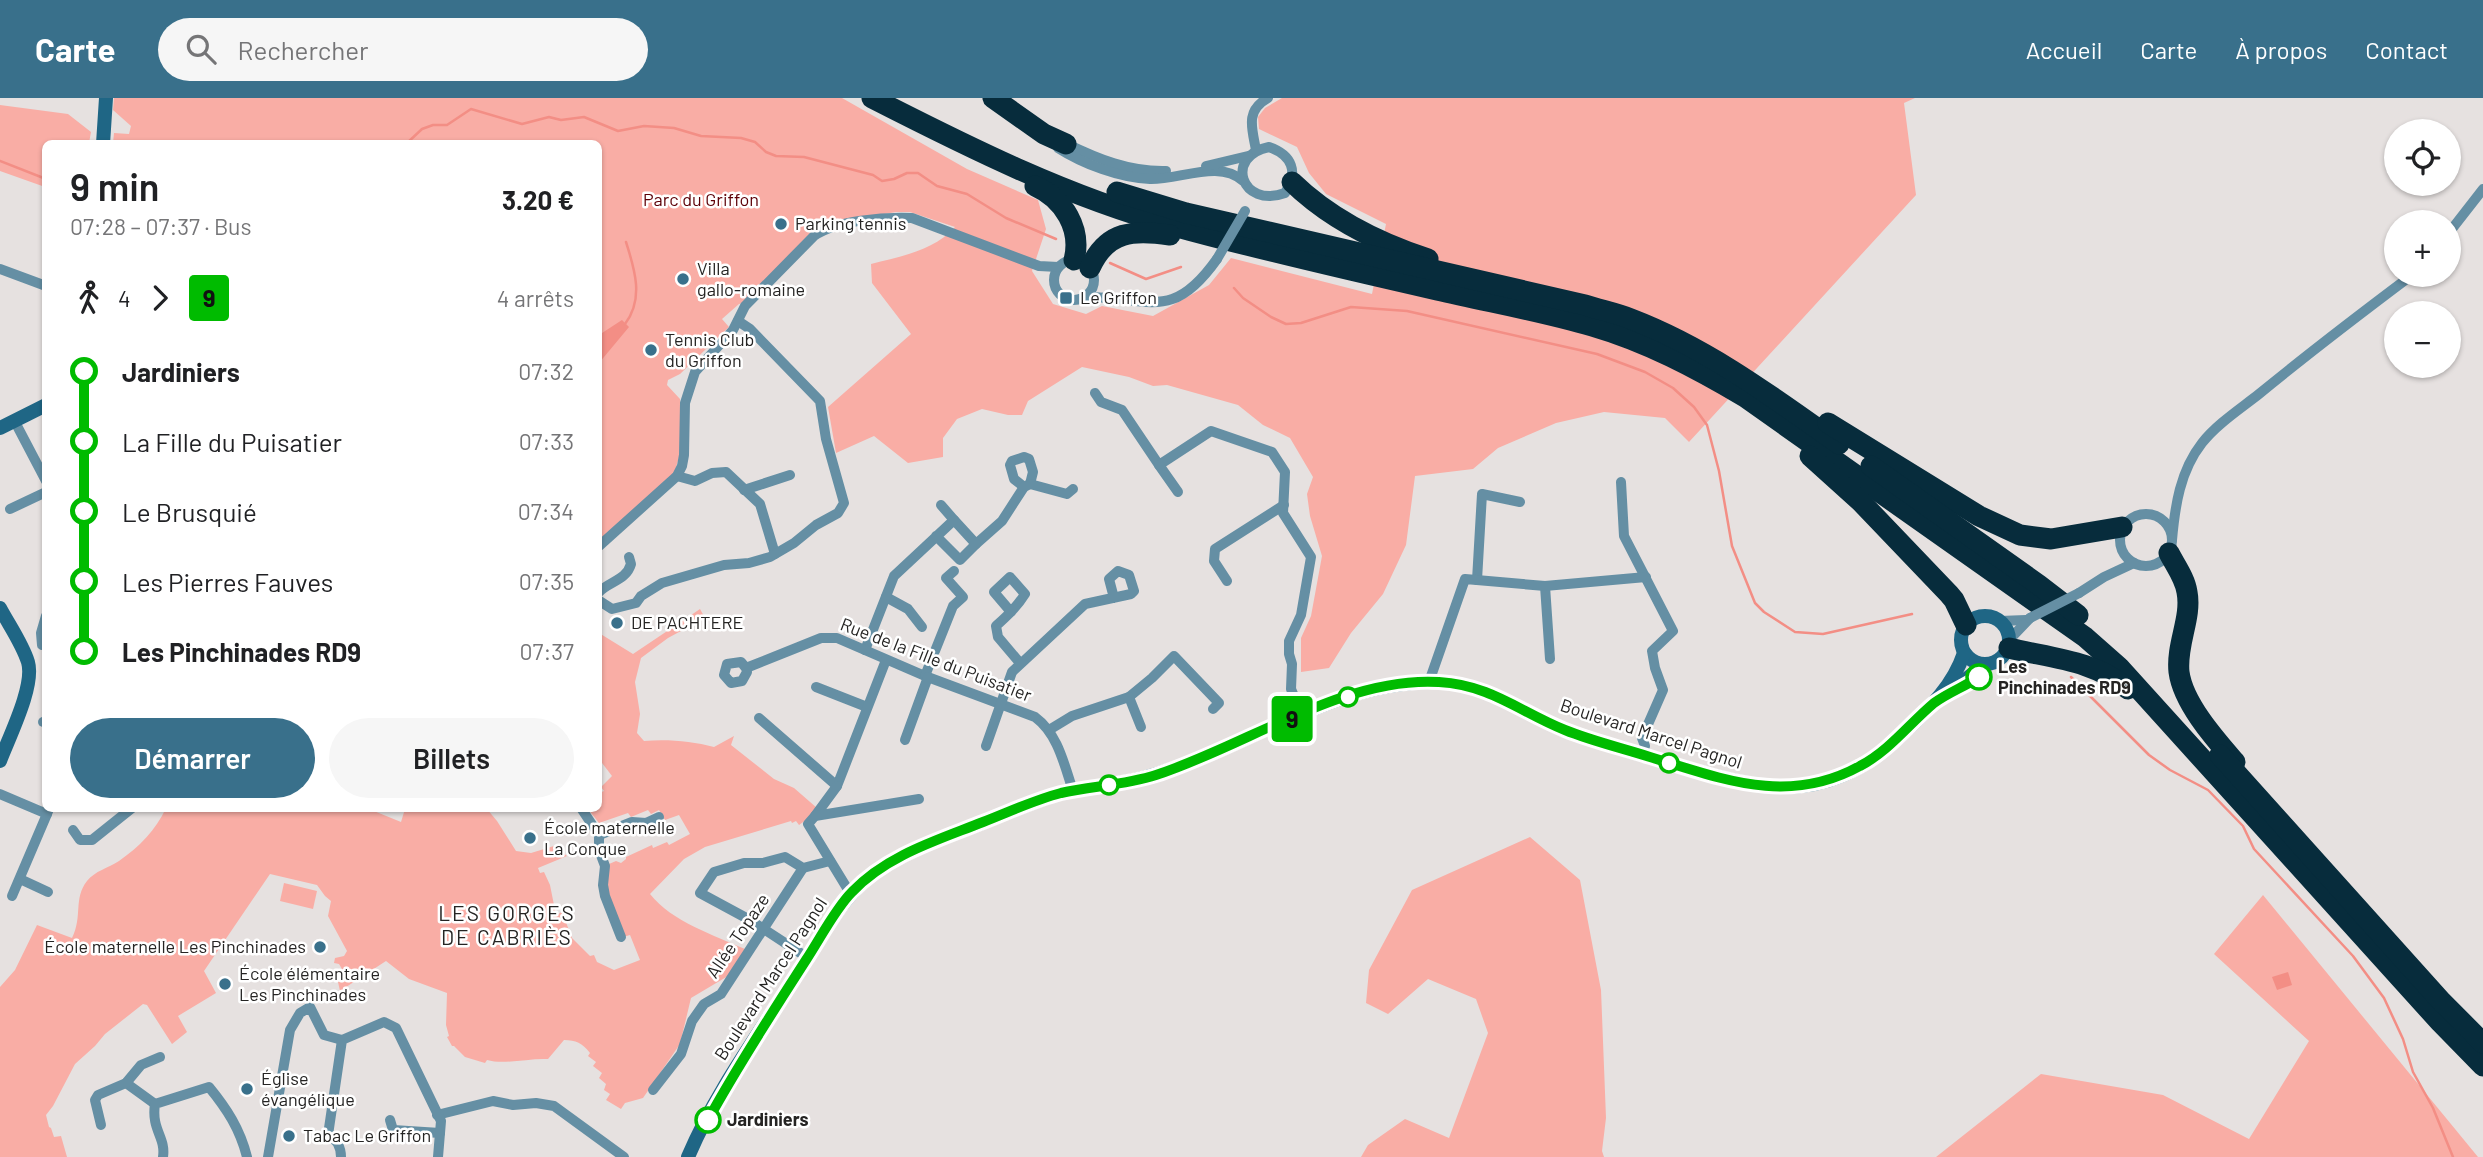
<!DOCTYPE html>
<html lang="fr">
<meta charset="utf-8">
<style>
body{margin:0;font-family:Barlow,sans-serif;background:#f6f6f6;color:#202124;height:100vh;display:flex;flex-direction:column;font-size:26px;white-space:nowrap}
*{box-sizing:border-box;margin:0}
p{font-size:23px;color:#757577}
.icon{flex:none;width:38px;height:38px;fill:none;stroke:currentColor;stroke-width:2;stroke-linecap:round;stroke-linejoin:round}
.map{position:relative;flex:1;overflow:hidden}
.side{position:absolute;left:42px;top:42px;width:560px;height:672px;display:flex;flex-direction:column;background:#fff;border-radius:10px;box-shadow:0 2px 5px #0004}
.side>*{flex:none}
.badge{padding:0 14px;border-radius:5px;font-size:24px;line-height:46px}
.fabs{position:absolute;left:2384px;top:21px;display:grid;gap:14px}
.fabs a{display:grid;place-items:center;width:77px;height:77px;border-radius:50%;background:#fff;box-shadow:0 2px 5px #0004;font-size:35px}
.map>.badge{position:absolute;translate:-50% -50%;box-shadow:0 0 0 4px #fff}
.legs{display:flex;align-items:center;gap:10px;height:77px;padding:0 28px;font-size:23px}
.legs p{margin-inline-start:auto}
.head{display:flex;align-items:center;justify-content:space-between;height:119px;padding:0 28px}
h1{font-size:38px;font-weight:600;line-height:52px}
.action{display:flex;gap:14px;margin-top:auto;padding:14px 28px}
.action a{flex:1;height:80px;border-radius:42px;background:#39708b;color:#fff;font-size:28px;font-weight:600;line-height:80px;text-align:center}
.action a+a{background:#f6f6f6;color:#202124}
ul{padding:0 28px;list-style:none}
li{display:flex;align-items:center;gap:24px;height:70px;font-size:26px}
li i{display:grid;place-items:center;width:10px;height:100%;margin:0 9px;background:currentColor}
li i::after{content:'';width:18px;height:18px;margin:-9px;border:5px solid;border-radius:50%;background:#fff}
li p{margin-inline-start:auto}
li:first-child i{background:linear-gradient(#0000 50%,currentColor 0)}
li:last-child i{background:linear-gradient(currentColor 50%,#0000 0)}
header{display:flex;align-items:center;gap:42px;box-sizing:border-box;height:98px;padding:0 35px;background:#39708b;color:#fff}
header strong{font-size:33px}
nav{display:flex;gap:38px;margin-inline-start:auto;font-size:24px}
.search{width:490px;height:63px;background:#f6f6f6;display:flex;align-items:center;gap:18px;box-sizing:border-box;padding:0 24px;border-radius:38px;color:#757577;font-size:26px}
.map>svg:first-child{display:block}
.green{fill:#f9ada5}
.water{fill:#f38e85}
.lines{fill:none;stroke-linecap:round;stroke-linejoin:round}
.stream{stroke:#f38e85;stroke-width:2.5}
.street{stroke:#658fa4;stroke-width:10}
.secondary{stroke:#1f6685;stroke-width:14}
.highway{stroke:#072c3c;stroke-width:21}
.street-bridge{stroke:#658fa4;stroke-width:10}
.line-1-casing{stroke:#fff;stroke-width:16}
.line-1{stroke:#0b0;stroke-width:10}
.poi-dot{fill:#39708b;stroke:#fff;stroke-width:2.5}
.stop-1-dot{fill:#fff;stroke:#0b0;stroke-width:3.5}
.labels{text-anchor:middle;stroke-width:5;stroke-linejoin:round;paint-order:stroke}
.park-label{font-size:18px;fill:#5d0007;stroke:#fff}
.poi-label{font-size:18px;fill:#252423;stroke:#fff;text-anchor:start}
.street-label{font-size:18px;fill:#252423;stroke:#fff}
.stop-label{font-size:18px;font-weight:bold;fill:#252423;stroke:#fff;text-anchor:start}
.quarter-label{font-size:21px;letter-spacing:2px;fill:#252423;stroke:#fff}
</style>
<header>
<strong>Carte</strong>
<div class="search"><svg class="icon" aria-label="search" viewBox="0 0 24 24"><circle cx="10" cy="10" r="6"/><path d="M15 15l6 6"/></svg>Rechercher</div>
<nav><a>Accueil</a><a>Carte</a><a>À propos</a><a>Contact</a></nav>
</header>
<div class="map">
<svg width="2483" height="1059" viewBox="0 0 2483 1059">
<rect width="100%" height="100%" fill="#e6e1e0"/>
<g class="green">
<path d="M 114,0 L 842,0 L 967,71 L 1038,102 L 1046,131 L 1032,173 L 1053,206 L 1086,216 L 1102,208 L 1153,218 L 1209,187 L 1231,160 L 1372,196 L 1386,126 L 1326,96 L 1309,75 L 1297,49 L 1259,31 L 1258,19 L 1265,10 L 1282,0 L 1915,0 L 1904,5 L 1916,97 L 1689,344 L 1665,320 L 1604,314 L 1556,325 L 1498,350 L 1473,371 L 1415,378 L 1406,447 L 1383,496 L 1351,535 L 1329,570 L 1301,574 L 1301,540 L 1311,518 L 1322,458 L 1310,418 L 1307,396 L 1313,379 L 1290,340 L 1263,327 L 1238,307 L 1167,287 L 1153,288 L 1129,279 L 1082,269 L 1028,303 L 1022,317 L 1008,317 L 982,311 L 957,321 L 943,340 L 943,359 L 908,365 L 874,338 L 836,355 L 828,309 L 911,236 L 872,185 L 871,166 C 902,158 933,153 955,129 L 910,114 L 896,114 L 824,126 L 810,136 L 743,205 L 739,206 L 722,221 L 729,229 L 680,276 L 668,282 L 667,287 L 680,301 L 680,356 L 674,376 L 599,442 L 598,46 L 113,45 L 114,35 L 129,36 L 131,28 L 113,12 Z"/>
<path d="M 0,7 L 68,16 L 91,34 L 89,45 L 46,46 L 45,89 L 0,73 Z"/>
<path d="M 700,511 L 705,520 L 668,540 L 641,560 L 635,584 L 640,616 L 637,635 L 644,643 C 667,641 692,643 714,649 L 734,638 L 731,647 L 774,681 L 794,690 L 817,710 L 813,717 L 799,727 L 796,723 L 792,725 L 791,723 L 705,749 L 684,761 L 650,796 C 672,824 714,837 745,851 L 728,878 L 691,900 L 680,946 L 643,1000 L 625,1005 L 621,1011 L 606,1002 L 610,996 L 604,992 L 606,986 L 599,980 L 602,975 L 593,968 L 596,964 L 588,958 L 590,955 C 582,945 576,942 564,942 L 548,961 C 528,960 504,967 487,962 L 485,965 L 465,959 L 454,948 L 452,948 L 447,939 L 449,938 L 446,927 L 447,895 L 409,881 L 386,863 L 340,893 L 338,884 L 342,871 L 339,866 L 334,865 L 335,860 L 344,858 L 347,853 L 328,818 L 331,803 L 325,798 L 317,787 L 270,776 L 204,873 L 216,895 L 178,918 L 187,934 L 172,946 L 147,907 L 143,906 L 105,936 L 95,948 L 75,966 L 53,1008 L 46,1017 L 49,1029 L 51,1030 L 54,1039 L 61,1038 L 67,1059 L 0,1059 L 0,889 L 15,872 L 37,827 L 72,840 C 83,818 73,801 87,783 C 95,773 108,770 119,763 C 139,749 156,732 166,710 L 369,711 L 401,724 L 405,711 L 487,711 L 497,723 L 516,753 L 531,755 L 554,748 L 567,758 L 538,770 L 540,775 L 544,774 L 550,787 L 556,817 L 562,814 L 572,840 L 590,858 L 594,857 L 597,864 L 614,872 L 640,862 L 630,837 L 623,839 L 607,795 L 609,766 L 616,763 L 621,765 L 626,761 L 626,759 L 652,747 L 653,750 L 667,744 L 669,747 L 690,736 L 679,717 L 665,722 L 659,712 L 651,716 L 648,712 L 631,719 L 628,715 L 599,725 L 588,711 L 598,710 L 599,695 L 604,693 L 601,689 L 612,678 L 599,661 L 599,535 L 633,556 Z"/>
<path d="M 1530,739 L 1580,782 L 1601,892 L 1606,1020 L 1602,1053 L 1604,1059 L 1361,1059 L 1368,1047 L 1405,1021 L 1449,1040 L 1488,935 L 1476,901 L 1428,881 L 1388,916 L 1366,905 L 1369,872 L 1412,792 Z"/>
<path d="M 284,785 L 317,793 L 313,811 L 280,803 Z"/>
<path d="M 2263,797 L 2478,1059 L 1936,1059 L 2041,976 L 2163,997 L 2249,1041 L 2309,943 L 2214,856 Z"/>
</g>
<g class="water">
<path d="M 622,222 L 629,229 L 599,265 L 599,237 Z"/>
<path d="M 2288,874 L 2292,887 L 2277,892 L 2272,879 Z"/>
</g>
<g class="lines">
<g class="stream">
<path d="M 406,46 L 422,31 L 433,27 L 447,27 L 471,11 L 522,26 L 549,19 L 561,22 L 584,19 L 618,33 L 644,28 L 674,30 L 701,38 L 741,40 L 755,44 L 766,54 L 776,58 L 804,59 L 873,77 L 882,83 L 894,81 L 907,75 L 918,75 L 937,88 L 967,96 L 1006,120 L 1056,141"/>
<path d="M 0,63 L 46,81"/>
<path d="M 1110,165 L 1146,181 L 1181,169"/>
<path d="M 1234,190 L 1243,200 L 1271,219 L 1286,226 L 1301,225 L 1351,209 L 1407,213 L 1597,256 L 1645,274 L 1673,290 L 1694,309 L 1707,327 L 1719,373 L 1732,448 L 1755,505 L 1764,514 L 1795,534 L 1823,536 L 1912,516"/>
<path d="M 625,226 C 644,201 635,172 626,144"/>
<path d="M 2071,579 L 2149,657 L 2170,672 L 2208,692 L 2243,728 L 2254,751 L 2353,858 L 2384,900 L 2403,941 L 2413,974 L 2433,1010 L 2453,1059"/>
</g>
<g class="street">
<path d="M 1065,45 C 1098,61 1129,74 1166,73"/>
<path d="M 1269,49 C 1292,57 1299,74 1285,95 C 1241,111 1224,58 1269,49 Z"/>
<path d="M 1058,50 C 1083,66 1120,80 1150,81 C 1179,82 1220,61 1243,83"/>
<path d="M 1256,52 C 1252,30 1245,13 1268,0"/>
<path d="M 1206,68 L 1248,58"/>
<path d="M 2448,136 L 2483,91"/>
<circle cx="1074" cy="182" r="20"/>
<path d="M 0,171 L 46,188"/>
<path d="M 1084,199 C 1148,198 1171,226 1217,161"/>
<path d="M 1095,295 L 1101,304 L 1122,312 L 1159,367 L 1211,333 L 1272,354 L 1285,374 L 1283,415 L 1311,459 L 1301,517 L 1289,543 L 1289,556 L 1292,566 L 1291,591 L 1302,617"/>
<path d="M 14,322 L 46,383"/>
<path d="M 1159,367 L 1178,394"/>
<path d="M 677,378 L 695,383 L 712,375 L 726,374 L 760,406 L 775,456"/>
<path d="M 1621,384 L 1624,438 L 1673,533 L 1652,553 L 1655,570 L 1663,592 L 1642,640 L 1645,648 L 1642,656"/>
<path d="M 1024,389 L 1014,381 L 1010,367 L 1012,363 L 1024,359 L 1029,361 L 1033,374 L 1030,386"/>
<path d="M 744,392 L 790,377"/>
<path d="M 941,407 L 954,422"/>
<path d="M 10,411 L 46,394"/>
<circle cx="2146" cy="442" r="26"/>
<path d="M 2172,442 C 2175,408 2180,373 2202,345 C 2217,326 2240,311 2259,296 C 2309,255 2360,216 2412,177"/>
<path d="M 976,446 L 1002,423 L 1024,389 L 1030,386 L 1067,396 L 1073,391"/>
<path d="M 598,449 L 677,378 L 682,368 L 684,357 L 685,305 L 695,274 L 733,232 L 745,208 L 814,138 C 837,122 884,119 912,120 L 1039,168 L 1058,169"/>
<path d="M 1477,482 L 1482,396 L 1520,404"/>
<path d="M 1227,483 L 1214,463 L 1215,451 L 1284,407"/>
<path d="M 1545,488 L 1550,561"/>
<path d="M 598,495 C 609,483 626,483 631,466 L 629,459"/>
<path d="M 2079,495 L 2104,479 L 2134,465"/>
<path d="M 886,499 L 908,511 L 922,529"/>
<path d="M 598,502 L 612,511 L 636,505 L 641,498 L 662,485 L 724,467 L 749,465 L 770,459 L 794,445 L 816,427 L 838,415 L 844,405 L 826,341 L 820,303 L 750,231 L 738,223"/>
<path d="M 1011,514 L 994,494 L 1010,479 L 1025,496 C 1017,509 1007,518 996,528 L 998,539 L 1020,565"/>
<path d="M 2000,523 L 2026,522"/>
<path d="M 2010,541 L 2030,520"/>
<path d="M 42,547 L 41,535 L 46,518"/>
<path d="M 865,552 L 894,478 L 954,422 L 976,446 L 960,462 L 936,438"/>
<path d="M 935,553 L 953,508 L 963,499 L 946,480 L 954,473"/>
<path d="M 746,570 L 747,574 L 742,583 L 731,585 L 724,577 L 727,566 L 741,564 L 746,570 L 821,540 L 837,540 L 925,578 L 1035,619 C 1058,636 1064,666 1073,693"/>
<path d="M 925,578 L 932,560"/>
<path d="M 1429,584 L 1465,481 L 1545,488 L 1646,479"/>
<path d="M 816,589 L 867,609"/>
<path d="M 1129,599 L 1152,580 L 1174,558 L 1219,605 L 1213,611"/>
<path d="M 759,620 L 837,688 L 886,562"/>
<path d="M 43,624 L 46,624"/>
<path d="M 1049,632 L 1072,618 L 1129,599 L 1141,629"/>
<path d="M 905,642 L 928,579"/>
<path d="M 986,648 L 1012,574 L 1085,506 L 1131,496 L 1134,493 L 1129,477 L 1118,473 L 1109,481 L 1114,500"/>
<path d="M 0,696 L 47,716 L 49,711"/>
<path d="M 581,710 L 599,737 L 599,752 L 605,768 L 603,787 L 605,798 L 621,839"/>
<path d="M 815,718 L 837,688"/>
<path d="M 73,732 L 80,742 L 92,742 L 132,710"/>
<path d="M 599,737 L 632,724 L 646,725 L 659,719"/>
<path d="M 20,781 L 48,794"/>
<path d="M 850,795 L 808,726 L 815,718 L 919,701"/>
<path d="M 12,798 L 47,716"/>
<path d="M 808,860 L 750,822 L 700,795 L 714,774 L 744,765 L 763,765 L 785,759 L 803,770 L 830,763"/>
<path d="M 126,985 L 155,1006"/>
<path d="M 653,992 L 681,956 L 692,923 L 704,906 L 721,896 L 803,770"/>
<path d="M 437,1017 L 493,1003 L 513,1007 L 536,1005 L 554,1008 L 624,1059"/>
<path d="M 390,1022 L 393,1032 L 440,1035"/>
<path d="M 101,1027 L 95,1002 L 98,997 L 126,985 L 141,967 L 160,959"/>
<path d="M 163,1059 C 166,1039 151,1032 155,1006 L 209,989 C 227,1011 240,1031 247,1059"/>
<path d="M 268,1059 L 290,932 L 300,915 L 310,909 L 324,937 L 342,942"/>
<path d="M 341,1059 C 341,1050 337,1041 328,1037 L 342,942 L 384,924 L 396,930 L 441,1023 L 438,1059"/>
</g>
<g class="secondary">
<path d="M 103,46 L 106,0"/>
<path d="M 0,330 L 46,307"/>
<path d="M 0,510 C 9,527 22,545 28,564 C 35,588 9,639 0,663"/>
<circle cx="1985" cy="542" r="24"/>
<path d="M 1951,593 L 1984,567"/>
<path d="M 688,1059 C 715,995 758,937 795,879 C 819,843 839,801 874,775 C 906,752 943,740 979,726 C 1003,716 1027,706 1051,698 C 1073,691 1097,689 1120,685 C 1143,681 1165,674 1186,666 C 1267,635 1346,583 1435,584 C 1486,585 1520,613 1564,632 C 1595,644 1628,652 1660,662 C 1752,690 1820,713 1899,639 C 1926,613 1952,591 1964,555"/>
</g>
<g class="highway">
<path d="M 872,0 C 970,50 1068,99 1174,128 C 1261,152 1349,172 1437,192 C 1488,204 1541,213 1592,228 C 1647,244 1696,270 1745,299 L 2085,539 L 2119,569 L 2440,924 L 2483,968"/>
<path d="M 993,0 L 1044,36 L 1066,46"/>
<path d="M 1292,84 C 1329,120 1379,145 1428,161"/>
<path d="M 1035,88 C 1064,101 1082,131 1074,162"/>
<path d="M 1117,94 L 1186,115 L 1585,207 C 1600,212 1616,215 1631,221 C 1707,250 1773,299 1839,346"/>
<path d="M 1090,170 C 1107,132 1134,132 1170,137"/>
<path d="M 1828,325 L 1979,418 L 2020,437 L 2051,441 L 2122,429"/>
<path d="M 1810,358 L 1861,404 L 1949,496 L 1954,502 L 1966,527"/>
<path d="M 1871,368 L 2039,487 L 2078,517"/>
<path d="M 2169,455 C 2175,467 2185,480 2187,494 C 2192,520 2176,546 2179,574 C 2183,605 2215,641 2235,664"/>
<path d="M 2009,550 C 2050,560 2094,562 2128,591"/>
<path d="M 2220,657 L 2442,904 L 2483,945"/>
</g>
<g class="street-bridge">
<path d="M 1217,161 L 1245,113"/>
<path d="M 2030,520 L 2079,495"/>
</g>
</g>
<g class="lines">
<defs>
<path id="line-1" d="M 708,1022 C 738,967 772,915 806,862 C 820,841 835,811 852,794 C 887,757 938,742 983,724 C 1009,714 1034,702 1061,695 C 1092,688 1125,687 1156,677 C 1246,648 1344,578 1439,584 C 1491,587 1520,614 1565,632 C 1592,643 1622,650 1650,659 C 1723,681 1788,708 1860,668 C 1889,653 1909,626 1934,605 C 1949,594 1964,589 1979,579"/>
</defs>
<use href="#line-1" class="line-1-casing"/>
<use href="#line-1" class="line-1"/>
</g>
<g class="poi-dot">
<circle cx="781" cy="126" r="7"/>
<circle cx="683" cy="181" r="7"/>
<rect x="1059" y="193" width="14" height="14" rx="3.5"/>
<circle cx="651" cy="252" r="7"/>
<circle cx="617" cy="525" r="7"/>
<circle cx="530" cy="740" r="7"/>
<circle cx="320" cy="849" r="7"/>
<circle cx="225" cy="886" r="7"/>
<circle cx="247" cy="991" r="7"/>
<circle cx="289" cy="1038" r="7"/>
</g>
<g class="stop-1-dot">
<circle cx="1979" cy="579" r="12"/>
<circle cx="1348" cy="599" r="9"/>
<circle cx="1669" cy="665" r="9"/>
<circle cx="1109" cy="687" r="9"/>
<circle cx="708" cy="1022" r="12"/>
</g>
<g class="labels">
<g class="park-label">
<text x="701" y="108">Parc du Griffon</text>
</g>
<g class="poi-label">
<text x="795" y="132">Parking tennis</text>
<text x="697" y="177">Villa<tspan x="697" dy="21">gallo-romaine</tspan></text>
<text x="1080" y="206">Le Griffon</text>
<text x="665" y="248">Tennis Club<tspan x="665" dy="21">du Griffon</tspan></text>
<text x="631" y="531">DE PACHTERE</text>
<text x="544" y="736">École maternelle<tspan x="544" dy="21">La Conque</tspan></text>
<text x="306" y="855" text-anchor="end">École maternelle Les Pinchinades</text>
<text x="239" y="882">École élémentaire<tspan x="239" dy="21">Les Pinchinades</tspan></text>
<text x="261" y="987">Église<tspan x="261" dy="21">évangélique</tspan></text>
<text x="303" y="1044">Tabac Le Griffon</text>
</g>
<g class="street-label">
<text transform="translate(936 562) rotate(21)" y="6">Rue de la Fille du Puisatier</text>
<text transform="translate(1651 636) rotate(18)" y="6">Boulevard Marcel Pagnol</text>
<text transform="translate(738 838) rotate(-56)" y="6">Allée Topaze</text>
<text transform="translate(771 881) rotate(-57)" y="6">Boulevard Marcel Pagnol</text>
</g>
<g class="stop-label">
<text x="1998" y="575">Les<tspan x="1998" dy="21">Pinchinades RD9</tspan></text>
<text x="727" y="1028">Jardiniers</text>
</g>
<g class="quarter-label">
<text x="507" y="823">LES GORGES<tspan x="507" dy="24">DE CABRIÈS</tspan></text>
</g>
</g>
</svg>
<div class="fabs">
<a><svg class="icon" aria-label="locate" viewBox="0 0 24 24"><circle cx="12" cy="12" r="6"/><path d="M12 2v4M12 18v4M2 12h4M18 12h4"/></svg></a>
<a>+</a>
<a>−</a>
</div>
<b class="badge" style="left:1292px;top:621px;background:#0b0;color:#111">9</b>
<section class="side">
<div class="head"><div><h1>9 min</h1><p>07:28 – 07:37 · Bus</p></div><b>3.20 €</b></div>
<div class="legs"><svg class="icon" aria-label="walk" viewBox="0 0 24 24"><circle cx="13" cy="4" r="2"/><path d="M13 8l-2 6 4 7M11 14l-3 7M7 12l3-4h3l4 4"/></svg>4<svg class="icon" aria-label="forward" viewBox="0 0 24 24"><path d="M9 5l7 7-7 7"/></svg><b class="badge" style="background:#0b0;color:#111">9</b><p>4 arrêts</p></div>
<ul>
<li><i style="color:#0b0"></i><b>Jardiniers</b><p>07:32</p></li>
<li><i style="color:#0b0"></i><span>La Fille du Puisatier</span><p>07:33</p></li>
<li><i style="color:#0b0"></i><span>Le Brusquié</span><p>07:34</p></li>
<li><i style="color:#0b0"></i><span>Les Pierres Fauves</span><p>07:35</p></li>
<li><i style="color:#0b0"></i><b>Les Pinchinades RD9</b><p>07:37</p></li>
</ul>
<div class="action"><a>Démarrer</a><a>Billets</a></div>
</section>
</div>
